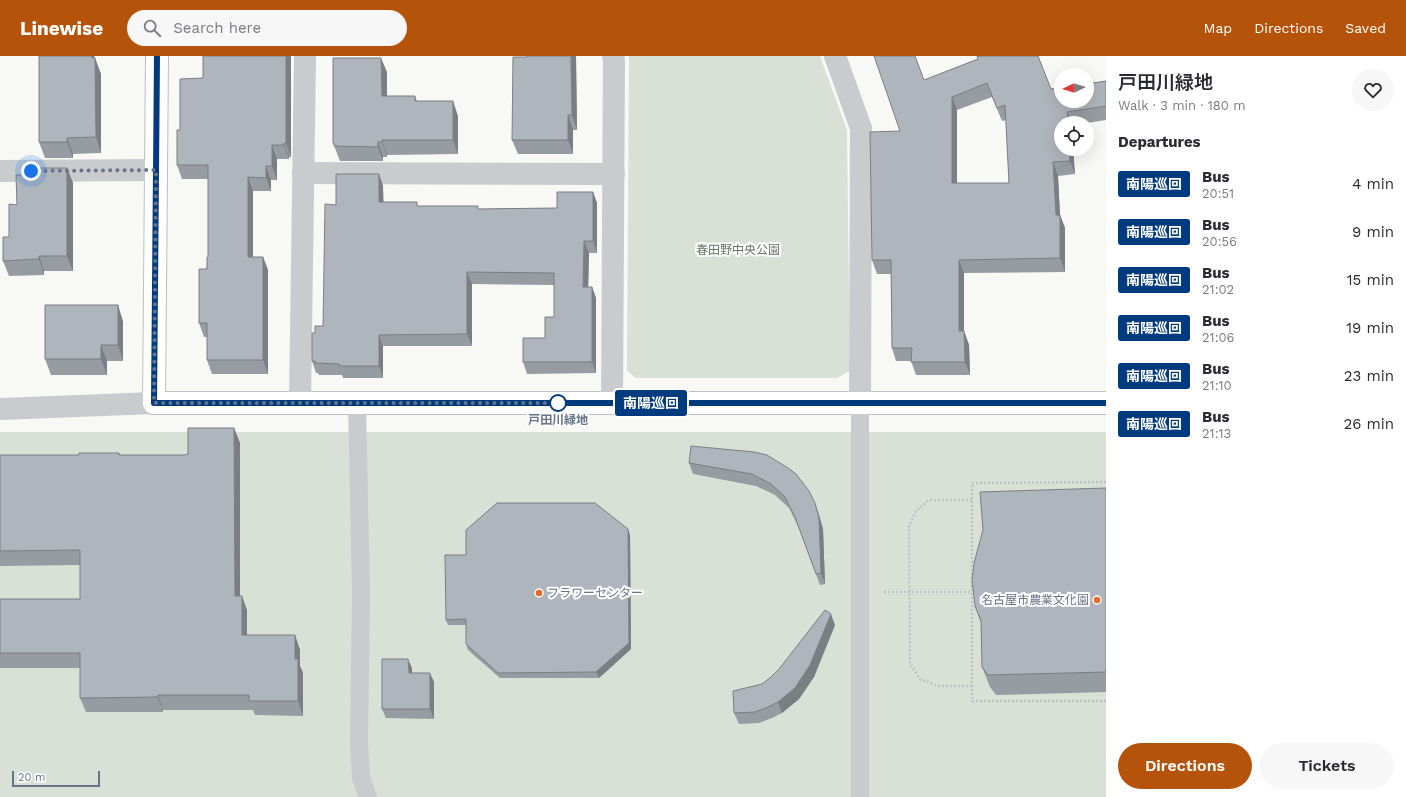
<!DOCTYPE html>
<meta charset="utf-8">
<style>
body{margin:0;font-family:"Work Sans","Noto Sans JP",sans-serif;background:#f7f7f7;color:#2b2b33;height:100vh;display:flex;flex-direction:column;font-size:15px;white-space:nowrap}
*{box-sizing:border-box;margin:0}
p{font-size:13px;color:#7c7c81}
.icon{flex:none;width:22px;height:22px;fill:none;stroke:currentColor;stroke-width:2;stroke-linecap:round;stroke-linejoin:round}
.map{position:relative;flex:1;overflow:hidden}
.drawer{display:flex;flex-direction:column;background:#fff;width:300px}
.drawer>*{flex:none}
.badge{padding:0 8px;border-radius:3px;font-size:14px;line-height:26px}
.needle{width:26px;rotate:265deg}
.fabs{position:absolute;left:1054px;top:12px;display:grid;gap:8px}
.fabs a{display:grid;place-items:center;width:40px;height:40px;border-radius:50%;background:#fff;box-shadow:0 4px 16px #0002;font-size:20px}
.scale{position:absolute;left:12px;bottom:10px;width:88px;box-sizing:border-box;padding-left:4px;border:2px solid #677587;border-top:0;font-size:11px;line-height:14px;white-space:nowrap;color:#677587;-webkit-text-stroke:3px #fff;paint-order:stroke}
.you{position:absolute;width:20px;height:20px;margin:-10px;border:3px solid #fff;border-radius:50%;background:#1a73e8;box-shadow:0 0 0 6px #1a73e833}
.map>.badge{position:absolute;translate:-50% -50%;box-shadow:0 0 0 2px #fff}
h2{padding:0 12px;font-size:15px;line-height:36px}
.round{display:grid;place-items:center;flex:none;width:42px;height:42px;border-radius:21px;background:#f7f7f7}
.head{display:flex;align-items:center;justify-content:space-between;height:68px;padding:0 12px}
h1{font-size:19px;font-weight:600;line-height:30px}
.button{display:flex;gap:8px;margin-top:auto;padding:8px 12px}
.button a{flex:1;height:46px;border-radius:24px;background:#b45309;color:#fff;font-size:16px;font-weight:600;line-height:46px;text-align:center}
.button a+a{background:#f7f7f7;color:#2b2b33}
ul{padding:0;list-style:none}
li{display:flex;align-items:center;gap:12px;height:48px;padding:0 12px}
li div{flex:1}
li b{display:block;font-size:15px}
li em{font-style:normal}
li .badge{min-width:44px;font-weight:700;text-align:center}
header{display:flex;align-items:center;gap:24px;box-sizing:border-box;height:56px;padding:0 20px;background:#b45309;color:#fff}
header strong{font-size:19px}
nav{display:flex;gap:22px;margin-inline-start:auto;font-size:14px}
.search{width:280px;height:36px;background:#f7f7f7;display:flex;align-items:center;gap:10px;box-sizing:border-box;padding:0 14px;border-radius:22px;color:#7c7c81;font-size:15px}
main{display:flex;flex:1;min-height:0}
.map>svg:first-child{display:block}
.green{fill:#d9e0d6}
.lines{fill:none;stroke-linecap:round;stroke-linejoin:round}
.secondary-casing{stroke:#bbbec3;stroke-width:24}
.path{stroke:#c0c2c4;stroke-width:2.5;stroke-dasharray:2 2;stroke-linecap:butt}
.lane{stroke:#c9cbcf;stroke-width:18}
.street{stroke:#c9cbcf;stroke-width:22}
.secondary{stroke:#fff;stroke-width:22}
.wall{fill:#969ca2;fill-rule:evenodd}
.shaded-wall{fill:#7a7f84}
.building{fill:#afb5bc;stroke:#7a7f84;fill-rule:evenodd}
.line-casing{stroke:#fff;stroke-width:9}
.line{stroke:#003b80;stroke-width:6}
.walk{stroke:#677587;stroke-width:4;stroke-dasharray:0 7.2}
.stop-dot{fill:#fff;stroke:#003b80;stroke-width:2}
.poi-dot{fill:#e66928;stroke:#fff;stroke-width:1.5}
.labels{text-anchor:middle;stroke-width:4;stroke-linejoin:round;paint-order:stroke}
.park-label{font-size:12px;fill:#647962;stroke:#fff}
.stop-label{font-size:12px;font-weight:bold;fill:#677587;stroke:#fff}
.poi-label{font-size:12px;fill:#677587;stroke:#fff;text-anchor:start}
</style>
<header>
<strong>Linewise</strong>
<div class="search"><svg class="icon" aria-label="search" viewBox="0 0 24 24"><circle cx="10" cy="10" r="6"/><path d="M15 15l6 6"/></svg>Search here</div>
<nav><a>Map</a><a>Directions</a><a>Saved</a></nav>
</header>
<main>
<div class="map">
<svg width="1106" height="741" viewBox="0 0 1106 741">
<rect width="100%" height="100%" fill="#f8f8f5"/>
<g class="green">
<path d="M 629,0 L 820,0 L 847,74 L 850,315 L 837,322 L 636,322 L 627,315 Z"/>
<rect x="0" y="376" width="1106" height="365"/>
</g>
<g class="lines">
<defs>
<path id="secondary" d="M 157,0 L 154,347 L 1106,347"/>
</defs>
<use href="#secondary" class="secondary-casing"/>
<g class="path">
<path d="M 1106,426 L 972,427 L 972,645 L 1106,645"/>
<path d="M 972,444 L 929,444 L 916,455 L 909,470 L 910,608 L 920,623 L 938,630 L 972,630"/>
<path d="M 884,536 L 972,536"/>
</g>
<g class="lane">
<path d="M 357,347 L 361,538 L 359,687 L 361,722 L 368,741"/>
<path d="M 860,741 L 860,347"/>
</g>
<g class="street">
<path d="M 835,0 L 861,72 L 860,347"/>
<path d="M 0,115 L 156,114"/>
<path d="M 303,117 L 614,118"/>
<path d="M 300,347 L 305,0"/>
<path d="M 612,347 L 614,4 L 613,0"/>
<path d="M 0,353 L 154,347"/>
</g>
<use href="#secondary" class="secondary"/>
</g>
<g class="wall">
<path d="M 39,0 L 94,0 L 101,18 L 101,97 L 73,98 L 73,102 L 45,102 L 39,86 Z"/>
<path d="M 203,0 L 291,0 L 291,101 L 289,101 L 289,103 L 277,103 L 277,124 L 271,124 L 271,135 L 253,135 L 253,201 L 263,201 L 268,214 L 268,318 L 212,318 L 207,304 L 207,281 L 204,281 L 199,267 L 208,201 L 208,123 L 182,123 L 177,109 L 180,74 L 203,22 Z"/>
<path d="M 576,0 L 577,74 L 573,74 L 573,98 L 518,98 L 512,84 L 527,1 Z"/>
<path d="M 978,3 L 1051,33 L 1106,25 L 1106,64 L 1087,67 L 1061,67 L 1061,93 L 1073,93 L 1075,118 L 1058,120 L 1060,159 L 1065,172 L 1065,216 L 964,217 L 964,275 L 969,289 L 970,319 L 916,319 L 911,305 L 896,305 L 892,292 L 891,218 L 877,218 L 872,204 L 900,75 L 924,24 ZM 992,41 L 1002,65 L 1006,64 L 1009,127 L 957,127 L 957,54 Z"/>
<path d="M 387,16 L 387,40 L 415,40 L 417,45 L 458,60 L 458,98 L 387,99 L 387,101 L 383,101 L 383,105 L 340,105 L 333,87 Z"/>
<path d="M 67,112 L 73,127 L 73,215 L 44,215 L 44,219 L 9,220 L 3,205 L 17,149 L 39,119 Z"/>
<path d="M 379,118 L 383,130 L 383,146 L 419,150 L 479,153 L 557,152 L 593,136 L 597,147 L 597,197 L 589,197 L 588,231 L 592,231 L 596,242 L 596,317 L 527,318 L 523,306 L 545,282 L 554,261 L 554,229 L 472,228 L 472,290 L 383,290 L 383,322 L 343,322 L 342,319 L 319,319 L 318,317 L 316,317 L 312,305 L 315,277 L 323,270 L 336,149 Z"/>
<path d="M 123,265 L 123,305 L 107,305 L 107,319 L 51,319 L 45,303 Z"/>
<path d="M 234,372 L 240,387 L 240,540 L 247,554 L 247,579 L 295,579 L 300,594 L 300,610 L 303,617 L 303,660 L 255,659 L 253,654 L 163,654 L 163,656 L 86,656 L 80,642 L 80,612 L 0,612 L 0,543 L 80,543 L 80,509 L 0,510 L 0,399 L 79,399 L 119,397 L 120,399 L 185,399 Z"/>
<path d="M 754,396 L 819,459 L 823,473 L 825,528 L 820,529 L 799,472 L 789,452 L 775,439 L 756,430 L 693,418 L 689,407 Z"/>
<path d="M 1106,432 L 1106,636 L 996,639 L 990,631 L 982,611 L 981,567 L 975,550 Z"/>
<path d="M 630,479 L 631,593 L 599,622 L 500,622 L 468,594 L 466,588 L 466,569 L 448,569 L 446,564 L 466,499 Z"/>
<path d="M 835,569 L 814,621 L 799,643 L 782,657 L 772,662 L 759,667 L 739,668 L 734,657 L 762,628 L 771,621 Z"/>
<path d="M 412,612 L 412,617 L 434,626 L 434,663 L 386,662 L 382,653 Z"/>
</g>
<g class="shaded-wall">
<path d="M 92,0 L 94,0 L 95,3 L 95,2 L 101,18 L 101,97 L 96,81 Z"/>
<path d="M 286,0 L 291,0 L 291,101 L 286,87 Z"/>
<path d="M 571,0 L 576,0 L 577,74 L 572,59 Z"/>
<path d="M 381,2 L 387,16 L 387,54 L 382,40 Z"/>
<path d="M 952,41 L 957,54 L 957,140 L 952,127 Z"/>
<path d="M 453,45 L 458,60 L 458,98 L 453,84 Z"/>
<path d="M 1067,56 L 1071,67 L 1068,67 Z"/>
<path d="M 568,59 L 573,74 L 573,98 L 568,84 Z"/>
<path d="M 67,82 L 73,98 L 73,102 L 67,86 Z"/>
<path d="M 382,84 L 387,99 L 387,101 L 382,86 Z"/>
<path d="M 378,86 L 383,101 L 383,105 L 378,91 Z"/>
<path d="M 284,87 L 289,101 L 289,103 L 284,89 Z"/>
<path d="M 272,89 L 277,103 L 277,124 L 272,110 Z"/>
<path d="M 1069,93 L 1073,93 L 1075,118 L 1070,105 Z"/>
<path d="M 1053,106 L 1058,120 L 1060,159 L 1065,172 L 1065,216 L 1060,202 L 1056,159 Z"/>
<path d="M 266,110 L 271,124 L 271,135 L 266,122 Z"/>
<path d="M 67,112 L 73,127 L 73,215 L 67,200 Z"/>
<path d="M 379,118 L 383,130 L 384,158 L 379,146 Z"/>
<path d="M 248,121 L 253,135 L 253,214 L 248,201 Z"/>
<path d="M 593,136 L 597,147 L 597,197 L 593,185 Z"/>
<path d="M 584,185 L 589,197 L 588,242 L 583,231 Z"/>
<path d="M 39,200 L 44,215 L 44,219 L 39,203 Z"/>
<path d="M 263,201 L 268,214 L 268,318 L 263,304 Z"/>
<path d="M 959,204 L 964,217 L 964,289 L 959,275 Z"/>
<path d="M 467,216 L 472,228 L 472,290 L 467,278 Z"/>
<path d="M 592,231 L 596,242 L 596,317 L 592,306 Z"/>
<path d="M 118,249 L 123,265 L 123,305 L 118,289 Z"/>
<path d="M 964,275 L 969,289 L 970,319 L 965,306 Z"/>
<path d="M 379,279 L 383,290 L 383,322 L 379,310 Z"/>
<path d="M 101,289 L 107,305 L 107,319 L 101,303 Z"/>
<path d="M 234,372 L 240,387 L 240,554 L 235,540 Z"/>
<path d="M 815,447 L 819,459 L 823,473 L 825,528 L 821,517 Z"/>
<path d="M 628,473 L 630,479 L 631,593 L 599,622 L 596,616 Z"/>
<path d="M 242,540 L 247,554 L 247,594 L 242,579 Z"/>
<path d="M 831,558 L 835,569 L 814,621 L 799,643 L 782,657 L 778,646 Z"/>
<path d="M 295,579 L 300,594 L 300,610 L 303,617 L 303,660 L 298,645 L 295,603 Z"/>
<path d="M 408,603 L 412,612 L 412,626 L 409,617 Z"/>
<path d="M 430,617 L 434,626 L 434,663 L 430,653 Z"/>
<path d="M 158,639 L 163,654 L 163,656 L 158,641 Z"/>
</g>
<g class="building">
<path d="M 39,0 L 92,0 L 92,2 L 95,2 L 96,81 L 67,82 L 67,86 L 39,86 Z"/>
<path d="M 203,0 L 286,0 L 286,87 L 284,87 L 284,89 L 272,89 L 272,110 L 266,110 L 266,122 L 248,121 L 248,201 L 263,201 L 263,304 L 207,304 L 207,267 L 199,267 L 199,213 L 207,213 L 207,201 L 208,201 L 208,109 L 177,109 L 177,74 L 180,74 L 180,23 L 203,22 Z"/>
<path d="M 527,0 L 571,0 L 572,59 L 568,59 L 568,84 L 512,84 L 513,1 L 527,1 Z"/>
<path d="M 874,0 L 915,0 L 924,24 L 978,3 L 977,0 L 1038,0 L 1051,33 L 1061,32 L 1061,45 L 1087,45 L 1087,28 L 1106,25 L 1106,50 L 1067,56 L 1068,67 L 1061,67 L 1061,93 L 1069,93 L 1070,105 L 1053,106 L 1056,159 L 1060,159 L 1060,202 L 959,204 L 959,275 L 964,275 L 965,306 L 911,306 L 912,292 L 892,292 L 891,204 L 872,204 L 870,76 L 900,75 ZM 987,27 L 997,52 L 1005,49 L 1009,127 L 952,127 L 952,41 Z"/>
<path d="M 333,2 L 381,2 L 382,40 L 415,40 L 415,45 L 453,45 L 453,84 L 382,84 L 382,86 L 378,86 L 378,91 L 334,90 L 334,87 L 333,87 Z"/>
<path d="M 39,112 L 67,112 L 67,200 L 39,200 L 39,203 L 3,205 L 3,181 L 9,181 L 9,148 L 17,149 L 16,119 L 39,119 Z"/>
<path d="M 336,118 L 379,118 L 379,146 L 417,146 L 417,150 L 478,150 L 478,153 L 557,152 L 557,136 L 593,136 L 593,185 L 584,185 L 583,231 L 592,231 L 592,306 L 523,306 L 523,282 L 545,282 L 545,261 L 554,261 L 554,217 L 467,216 L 467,278 L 379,279 L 379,310 L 339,310 L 339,308 L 315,307 L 315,305 L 312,305 L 312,277 L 315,277 L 315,270 L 323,270 L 325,148 L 336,149 Z"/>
<path d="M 45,249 L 118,249 L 118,289 L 101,289 L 101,303 L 45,303 Z"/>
<path d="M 188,372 L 234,372 L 235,540 L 242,540 L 242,579 L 295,579 L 295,603 L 298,603 L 298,645 L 249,645 L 249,639 L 158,639 L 158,641 L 80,642 L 80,597 L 0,597 L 0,543 L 80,543 L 80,494 L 0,495 L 0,399 L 79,399 L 79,397 L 119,397 L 119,399 L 185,399 L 188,398 Z"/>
<path d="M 691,390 L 754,396 L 767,399 L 788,412 L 796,418 L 809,435 L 815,447 L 819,462 L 821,517 L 816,518 L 795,461 L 785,441 L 771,428 L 752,418 L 689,407 Z"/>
<path d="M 1106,432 L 1106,616 L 988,619 L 982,611 L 981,565 L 975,550 L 972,524 L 974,507 L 983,474 L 980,436 Z"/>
<path d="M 497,447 L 595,447 L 628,473 L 629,587 L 596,616 L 498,617 L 466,588 L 466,563 L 446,564 L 445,499 L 466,499 L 466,474 Z"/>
<path d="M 825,554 L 831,558 L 810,609 L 795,632 L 778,646 L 768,651 L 755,656 L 734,657 L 733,635 L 762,628 L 771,621 L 779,613 Z"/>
<path d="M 382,603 L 408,603 L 409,617 L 430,617 L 430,653 L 382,653 Z"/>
</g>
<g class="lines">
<defs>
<path id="line" d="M 157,0 L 154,347 L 1106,347"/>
</defs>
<use href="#line" class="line-casing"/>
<use href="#line" class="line"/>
<path class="walk" d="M 31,115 L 156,114 L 154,347 L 564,347 L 558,347"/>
</g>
<circle class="stop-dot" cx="558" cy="347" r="8"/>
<g class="poi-dot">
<circle cx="539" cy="537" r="4"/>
<circle cx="1097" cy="544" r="4"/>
</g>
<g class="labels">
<g class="park-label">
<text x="738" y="198">春田野中央公園</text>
</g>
<g class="stop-label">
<text x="558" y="368">戸田川緑地</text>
</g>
<g class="poi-label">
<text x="547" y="541">フラワーセンター</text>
<text x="1089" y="548" text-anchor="end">名古屋市農業文化園</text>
</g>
</g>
</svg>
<div class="fabs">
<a><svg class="needle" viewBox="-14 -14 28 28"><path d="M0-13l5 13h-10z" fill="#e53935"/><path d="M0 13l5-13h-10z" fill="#7c7c81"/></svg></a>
<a><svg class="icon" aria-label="locate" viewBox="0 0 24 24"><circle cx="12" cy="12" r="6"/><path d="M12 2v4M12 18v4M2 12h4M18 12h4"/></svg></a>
</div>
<div class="scale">20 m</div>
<div class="you" style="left:31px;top:115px"></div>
<b class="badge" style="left:651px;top:347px;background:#003b80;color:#fff">南陽巡回</b>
</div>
<section class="drawer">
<div class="head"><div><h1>戸田川緑地</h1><p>Walk · 3 min · 180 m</p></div><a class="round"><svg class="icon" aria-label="heart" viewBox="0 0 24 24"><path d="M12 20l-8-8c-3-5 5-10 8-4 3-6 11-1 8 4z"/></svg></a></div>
<h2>Departures</h2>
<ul>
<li><span class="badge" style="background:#003b80;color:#fff">南陽巡回</span><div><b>Bus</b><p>20:51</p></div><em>4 min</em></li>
<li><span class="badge" style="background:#003b80;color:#fff">南陽巡回</span><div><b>Bus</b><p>20:56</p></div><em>9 min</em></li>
<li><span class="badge" style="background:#003b80;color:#fff">南陽巡回</span><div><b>Bus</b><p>21:02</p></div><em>15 min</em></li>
<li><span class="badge" style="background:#003b80;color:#fff">南陽巡回</span><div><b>Bus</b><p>21:06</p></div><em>19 min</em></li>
<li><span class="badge" style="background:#003b80;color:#fff">南陽巡回</span><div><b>Bus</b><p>21:10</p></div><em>23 min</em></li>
<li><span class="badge" style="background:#003b80;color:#fff">南陽巡回</span><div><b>Bus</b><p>21:13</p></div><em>26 min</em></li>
</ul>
<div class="button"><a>Directions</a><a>Tickets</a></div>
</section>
</main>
